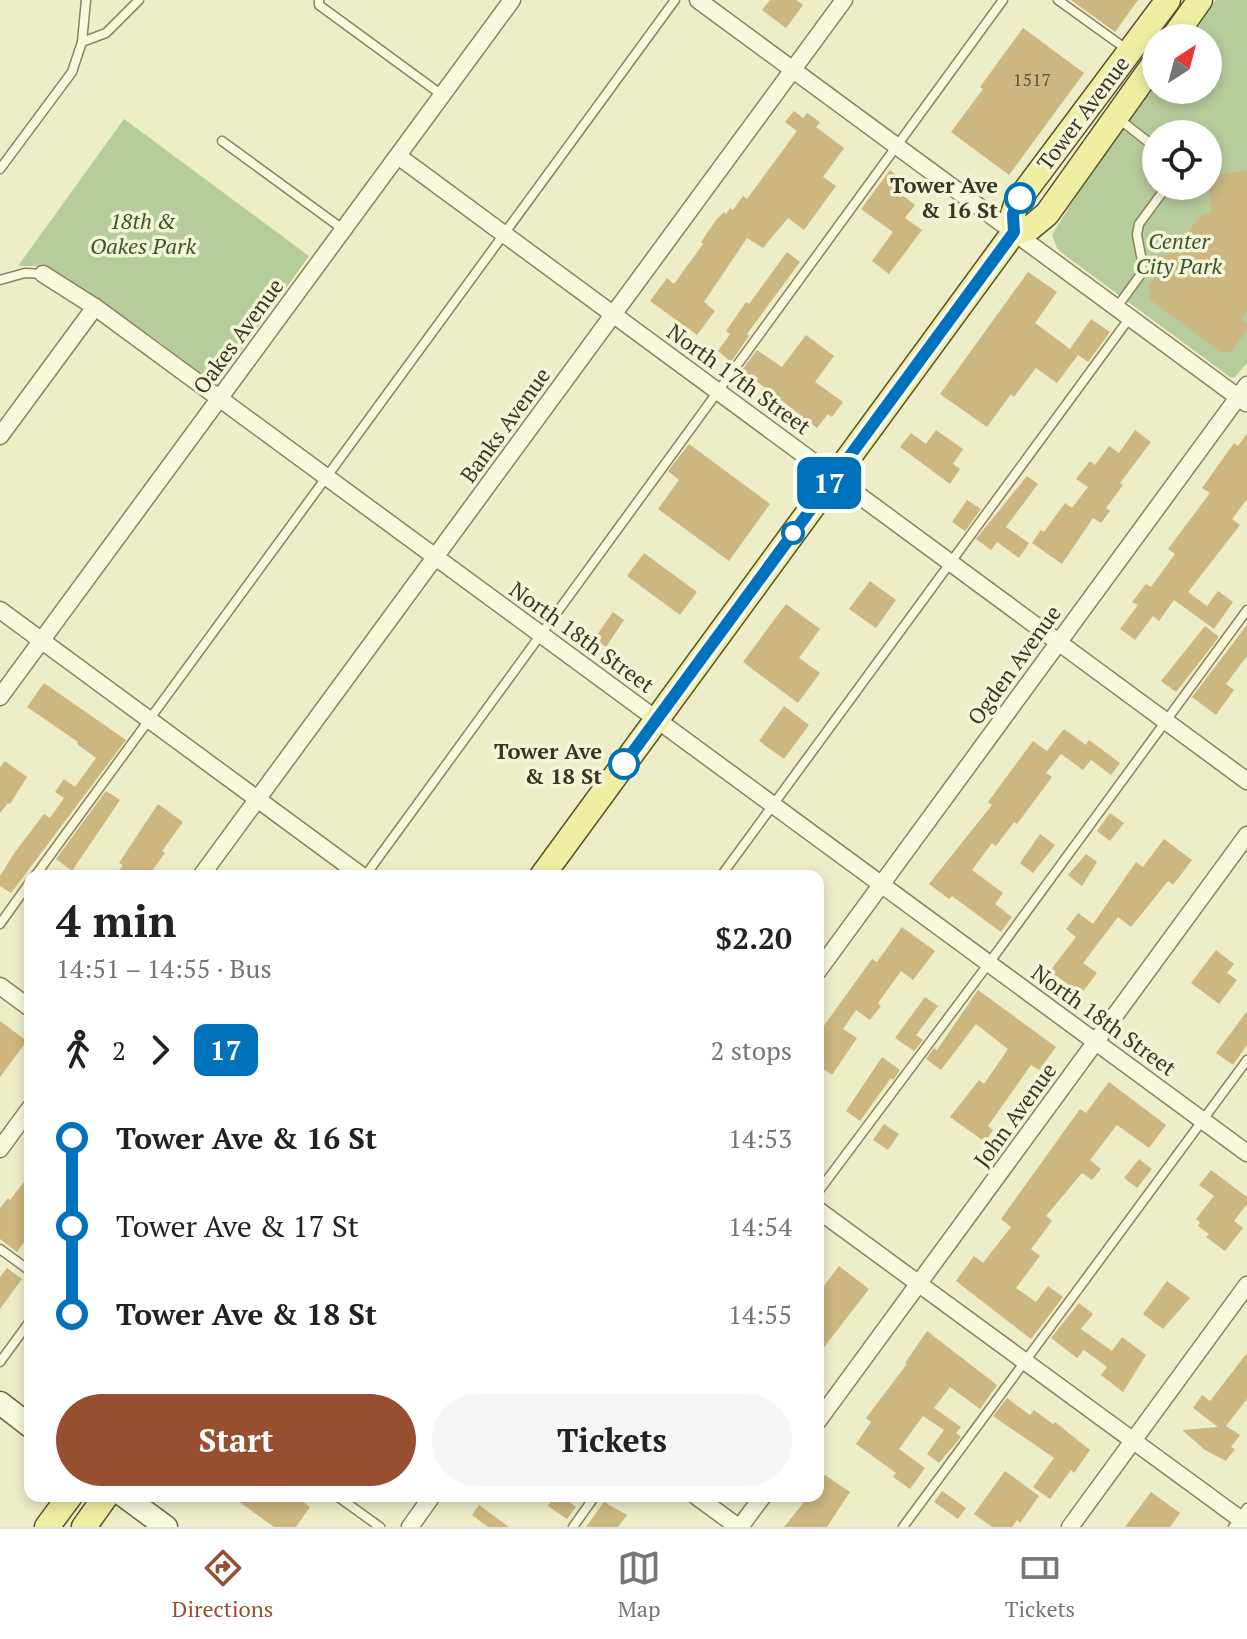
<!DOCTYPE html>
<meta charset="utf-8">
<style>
body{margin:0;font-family:"PT Serif",serif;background:#f6f6f6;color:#222;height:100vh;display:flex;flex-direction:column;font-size:30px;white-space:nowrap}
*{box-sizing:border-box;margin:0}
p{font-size:26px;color:#767676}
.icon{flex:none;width:44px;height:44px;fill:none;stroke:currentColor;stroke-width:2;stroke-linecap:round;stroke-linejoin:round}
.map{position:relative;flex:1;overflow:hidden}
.side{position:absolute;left:24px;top:870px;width:800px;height:632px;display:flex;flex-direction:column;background:#fff;border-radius:16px;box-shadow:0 4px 12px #0003}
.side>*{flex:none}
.badge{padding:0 16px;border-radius:12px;font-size:28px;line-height:52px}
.needle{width:52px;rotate:36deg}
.tools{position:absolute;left:1142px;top:24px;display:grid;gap:16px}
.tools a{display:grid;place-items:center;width:80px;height:80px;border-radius:50%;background:#fff;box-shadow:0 4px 12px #0003;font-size:40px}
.map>.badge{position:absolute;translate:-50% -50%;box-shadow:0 0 0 4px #fff}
.legs{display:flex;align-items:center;gap:12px;height:88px;padding:0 32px;font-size:26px}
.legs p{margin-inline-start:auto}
.overview{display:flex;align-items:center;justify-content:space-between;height:136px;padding:0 32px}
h1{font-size:44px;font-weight:800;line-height:60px}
.action{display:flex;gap:16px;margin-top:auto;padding:16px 32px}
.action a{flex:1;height:92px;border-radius:48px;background:#974f2f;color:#fff;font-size:32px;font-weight:800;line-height:92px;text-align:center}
.action a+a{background:#f6f6f6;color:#222}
ul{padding:0 32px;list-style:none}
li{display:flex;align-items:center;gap:28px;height:88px;font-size:30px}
li i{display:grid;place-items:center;width:12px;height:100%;margin:0 10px;background:currentColor}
li i::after{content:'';width:20px;height:20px;margin:-10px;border:6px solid;border-radius:50%;background:#fff}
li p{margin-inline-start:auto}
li:first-child i{background:linear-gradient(#0000 50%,currentColor 0)}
li:last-child i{background:linear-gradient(currentColor 50%,#0000 0)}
.tabs{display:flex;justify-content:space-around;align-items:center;height:112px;border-top:2px solid #e0e0e0;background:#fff;font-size:22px;color:#767676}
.tabs a{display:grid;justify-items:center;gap:4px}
.tabs .active{color:#974f2f}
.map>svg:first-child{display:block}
.green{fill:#b7cc9c;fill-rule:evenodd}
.building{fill:#cbb77f}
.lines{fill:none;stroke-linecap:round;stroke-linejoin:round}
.lane-casing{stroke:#8a835d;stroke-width:11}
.street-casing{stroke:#8a835d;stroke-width:19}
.secondary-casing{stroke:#6c6440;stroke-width:25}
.primary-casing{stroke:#584f31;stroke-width:27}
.lane{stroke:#f8f8dc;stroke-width:8}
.street{stroke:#f8f8dc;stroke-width:16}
.secondary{stroke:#f8f8dc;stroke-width:22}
.primary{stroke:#efefa2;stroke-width:24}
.line-1-casing{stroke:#fff;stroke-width:18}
.line-1{stroke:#0072bc;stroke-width:12}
.stop-1-dot{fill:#fff;stroke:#0072bc;stroke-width:4}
.labels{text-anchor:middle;stroke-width:7;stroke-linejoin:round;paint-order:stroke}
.number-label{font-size:18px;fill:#5f5638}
.street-label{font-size:22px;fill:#3b3521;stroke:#f4f5d8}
.stop-label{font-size:22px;font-weight:bold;fill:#3b3521;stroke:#f4f5d8;text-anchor:end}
.park-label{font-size:22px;font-style:italic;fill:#3c5628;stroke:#f4f5d8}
</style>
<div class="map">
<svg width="1247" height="1527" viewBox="0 0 1247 1527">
<rect width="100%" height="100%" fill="#edeec8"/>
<g class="green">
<path d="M 1216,0 L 1247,0 L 1247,363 L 1234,378 L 1230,377 L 1062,253 L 1057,248 L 1052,235 C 1084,181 1120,131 1156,80 L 1156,90 L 1208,90 L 1208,38 L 1187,38 ZM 1156,134 L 1208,134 L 1208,186 L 1156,186 Z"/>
<path d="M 124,119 L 309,256 L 226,371 L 214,379 L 208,379 L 154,338 L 53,272 L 35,266 L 18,266 Z"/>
</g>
<g class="building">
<path d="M 770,0 L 796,0 L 803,5 L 786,28 L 762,10 Z"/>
<path d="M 1071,0 L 1138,0 L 1115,32 Z"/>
<path d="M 1023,28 L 1084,73 L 1009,175 L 951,132 L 983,89 L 980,87 Z"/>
<path d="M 794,111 L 803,118 L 807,113 L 820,122 L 816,127 L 844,148 L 823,177 L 836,186 L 804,230 L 788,218 L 763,248 L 747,238 L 704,302 L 715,311 L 697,335 L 650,301 L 667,278 L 674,284 L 703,244 L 701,242 L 716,220 L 724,212 L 726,214 L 730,208 L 733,210 L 743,196 L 747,199 L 797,131 L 785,122 Z"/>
<path d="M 890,170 L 909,185 L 902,195 L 915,205 L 905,218 L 922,230 L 889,274 L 872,261 L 893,232 L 861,209 Z"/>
<path d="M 1247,170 L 1247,312 L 1241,319 L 1247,323 L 1247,330 L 1231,352 L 1222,353 L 1149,299 L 1151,295 L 1149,285 L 1157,275 L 1154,258 L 1172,254 L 1201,215 L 1211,213 L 1208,176 Z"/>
<path d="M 787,252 L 800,262 L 747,334 L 749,336 L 731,362 L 718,351 L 730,334 L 726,331 L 746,302 L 749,304 Z"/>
<path d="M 1028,272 L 1057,292 L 1035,323 L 1078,355 L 1057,383 L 1036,368 L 1014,397 L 1011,394 L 987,427 L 940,394 Z"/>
<path d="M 1091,319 L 1110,332 L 1088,362 L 1070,349 Z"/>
<path d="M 806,335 L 834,356 L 815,382 L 843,402 L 832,417 L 828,414 L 817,428 L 742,370 L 757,350 L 782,367 Z"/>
<path d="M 936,430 L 963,449 L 953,464 L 960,469 L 950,484 L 900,447 L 911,433 L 926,444 Z"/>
<path d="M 1135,430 L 1151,442 L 1120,483 L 1123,485 L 1106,508 L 1110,511 L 1101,523 L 1093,518 L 1062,564 L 1032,543 L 1041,530 L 1044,532 L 1065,503 L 1072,508 L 1088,487 L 1076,479 L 1090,461 L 1095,465 L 1109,446 L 1119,453 Z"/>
<path d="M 1247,433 L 1247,499 L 1232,519 L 1240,525 L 1188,592 L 1207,606 L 1218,591 L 1233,602 L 1214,629 L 1174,600 L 1159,621 L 1153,616 L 1135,640 L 1120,629 L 1138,605 L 1132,602 L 1146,584 L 1151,587 L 1175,554 L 1168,549 L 1210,493 L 1202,488 L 1234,443 L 1238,446 Z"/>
<path d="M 689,444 L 770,504 L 729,561 L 658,509 L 679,480 L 668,471 Z"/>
<path d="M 1027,476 L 1038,484 L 1006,527 L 1029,543 L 1019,558 L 997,542 L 991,550 L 976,539 Z"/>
<path d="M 967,500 L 981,509 L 965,531 L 952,522 Z"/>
<path d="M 644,553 L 697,592 L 680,615 L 627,576 Z"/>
<path d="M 870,581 L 896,600 L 876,628 L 849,609 Z"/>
<path d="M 786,604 L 820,629 L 799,658 L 820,673 L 798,703 L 743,662 Z"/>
<path d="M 613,612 L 624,620 L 606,647 L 594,639 Z"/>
<path d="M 1247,625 L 1247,656 L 1226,684 L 1234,690 L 1216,715 L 1192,697 Z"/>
<path d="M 1205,626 L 1219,637 L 1176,692 L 1161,681 Z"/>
<path d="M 44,683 L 126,740 L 11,893 L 0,886 L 0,876 L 15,852 L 44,814 L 50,818 L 64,798 L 55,792 L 64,779 L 75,787 L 96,758 L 77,744 L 78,742 L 27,707 Z"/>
<path d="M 784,706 L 809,725 L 784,759 L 759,741 Z"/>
<path d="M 1064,729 L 1086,745 L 1089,740 L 1120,763 L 1111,775 L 1091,760 L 1083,770 L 1061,754 L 1046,773 L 1052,777 L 1017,824 L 1014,822 L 996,846 L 992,843 L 972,870 L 1003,893 L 995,904 L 1012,917 L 1001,932 L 952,896 L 949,899 L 929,884 L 992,805 L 988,802 L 1033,741 L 1047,751 Z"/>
<path d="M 5,761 L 27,777 L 10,804 L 8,803 L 0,813 L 0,767 Z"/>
<path d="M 106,791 L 120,800 L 72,871 L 56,859 Z"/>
<path d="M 158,804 L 183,822 L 162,851 L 165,853 L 148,876 L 115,876 L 123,865 L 119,863 Z"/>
<path d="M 1110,813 L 1124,823 L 1110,841 L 1097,831 Z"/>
<path d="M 1040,834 L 1055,845 L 1033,873 L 1020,863 Z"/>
<path d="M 1164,839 L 1192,860 L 1173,885 L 1168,881 L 1131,927 L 1118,917 L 1083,963 L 1097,973 L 1081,994 L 1050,971 L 1076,937 L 1066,929 L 1078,913 L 1093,924 L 1136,862 L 1143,867 Z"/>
<path d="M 1086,854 L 1097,862 L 1082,886 L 1068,875 Z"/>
<path d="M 902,927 L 935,951 L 913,980 L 901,971 L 878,1003 L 881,1006 L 870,1020 L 856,1010 L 843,1029 L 857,1038 L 832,1075 L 818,1065 L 818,1034 L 872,959 L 877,962 Z"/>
<path d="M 1216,950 L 1234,964 L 1227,973 L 1237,980 L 1219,1004 L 1191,983 Z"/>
<path d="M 978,990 L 1056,1047 L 1039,1070 L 1031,1065 L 988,1126 L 993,1130 L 985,1142 L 950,1117 L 979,1080 L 984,1084 L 1008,1049 L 976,1024 L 941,1070 L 926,1059 L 934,1048 L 937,1050 Z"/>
<path d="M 925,997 L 938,1006 L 916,1035 L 923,1040 L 914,1051 L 895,1038 Z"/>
<path d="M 1247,1011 L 1247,1045 L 1233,1065 L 1216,1053 Z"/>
<path d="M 0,1021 L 27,1041 L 0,1077 Z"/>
<path d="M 882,1057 L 900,1070 L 893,1080 L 891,1078 L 860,1121 L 846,1111 Z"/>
<path d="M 1109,1082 L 1166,1125 L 1149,1148 L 1117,1125 L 1090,1160 L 1101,1169 L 1092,1180 L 1082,1173 L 1046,1216 L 1052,1221 L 1031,1249 L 1040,1256 L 1016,1288 L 1036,1302 L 1048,1286 L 1063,1297 L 1031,1339 L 956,1281 L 974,1256 L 983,1263 L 1011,1227 L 1001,1219 L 1080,1109 L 1086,1113 Z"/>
<path d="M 884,1124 L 899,1134 L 888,1150 L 873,1140 Z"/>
<path d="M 1139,1159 L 1152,1169 L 1137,1188 L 1124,1178 Z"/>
<path d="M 1211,1170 L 1247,1197 L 1247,1204 L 1234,1221 L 1243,1228 L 1225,1251 L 1206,1237 L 1209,1234 L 1198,1226 L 1200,1222 L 1196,1219 L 1214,1196 L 1199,1185 Z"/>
<path d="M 30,1174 L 30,1234 L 17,1252 L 0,1239 L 0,1208 L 8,1198 L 10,1200 Z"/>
<path d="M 839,1266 L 869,1289 L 818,1355 L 818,1294 Z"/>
<path d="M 7,1268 L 22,1279 L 0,1309 L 0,1277 Z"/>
<path d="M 1167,1281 L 1190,1298 L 1163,1329 L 1143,1314 Z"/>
<path d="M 1079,1303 L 1093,1314 L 1081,1329 L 1112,1351 L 1122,1337 L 1146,1355 L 1123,1392 L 1101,1375 L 1107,1367 L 1095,1358 L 1084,1350 L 1077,1358 L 1051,1338 Z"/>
<path d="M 927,1331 L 997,1385 L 980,1409 L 950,1387 L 934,1408 L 961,1427 L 956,1433 L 961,1437 L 939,1463 L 927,1454 L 944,1430 L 923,1416 L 899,1449 L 925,1468 L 910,1489 L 893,1477 L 896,1473 L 856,1444 L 871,1422 L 866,1418 L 907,1364 L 905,1363 Z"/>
<path d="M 1247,1353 L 1247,1399 L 1226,1426 L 1240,1435 L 1231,1447 L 1235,1449 L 1226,1461 L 1205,1450 L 1182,1430 L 1218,1427 L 1193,1408 L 1202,1395 L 1210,1401 Z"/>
<path d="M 1007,1398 L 1030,1415 L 1034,1410 L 1053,1424 L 1055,1422 L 1090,1450 L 1074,1473 L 1071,1470 L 1050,1499 L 1033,1487 L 1054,1458 L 993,1416 Z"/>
<path d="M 1005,1471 L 1039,1496 L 1020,1523 L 1017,1520 L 1012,1527 L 992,1527 L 974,1514 Z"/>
<path d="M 825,1475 L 850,1492 L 827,1527 L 784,1527 L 809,1496 L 818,1496 L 818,1485 Z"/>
<path d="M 942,1491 L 966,1508 L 958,1519 L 934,1502 Z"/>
<path d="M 1151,1492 L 1180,1513 L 1170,1527 L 1125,1527 Z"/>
<path d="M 231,1496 L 295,1496 L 310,1507 L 296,1527 L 274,1527 Z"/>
<path d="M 555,1496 L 562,1496 L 576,1507 L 567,1519 L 548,1506 Z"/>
<path d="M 604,1502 L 627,1515 L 618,1527 L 586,1527 Z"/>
<path d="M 479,1505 L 509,1527 L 488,1527 L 472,1515 Z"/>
</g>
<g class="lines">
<defs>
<g id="lane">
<path d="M 319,0 L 319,5 L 442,95"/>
<path d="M 1058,0 L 1129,51"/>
<path d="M 82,42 L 106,33 L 139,0"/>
<path d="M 1119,119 L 1156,148"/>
<path d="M 222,141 L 344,230"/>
<path d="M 0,169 L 72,72 L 82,42 L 86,0"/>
<path d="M 0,280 L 25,273 L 43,274"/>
<path d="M 1117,307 L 1141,274 L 1142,261 L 1137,235 L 1139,224 L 1167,186"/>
<path d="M 35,876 L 675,0"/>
<path d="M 365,876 L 1003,0"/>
<path d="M 721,876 L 1131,316"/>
<path d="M 0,924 L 30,882"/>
<path d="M 818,1192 L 989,963 L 1247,610"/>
<path d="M 0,1249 L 30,1271"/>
<path d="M 0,1362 L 30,1321"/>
<path d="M 337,1496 L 380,1527"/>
<path d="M 573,1527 L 595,1496"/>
<path d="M 903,1527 L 1247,1060"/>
<path d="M 1233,1527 L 1247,1508"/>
</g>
<g id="street">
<path d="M 698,0 L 1246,403"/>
<path d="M 398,156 L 1247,781"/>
<path d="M 43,274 L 95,307 L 1247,1153"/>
<path d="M 0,436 L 95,307"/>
<path d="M 0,610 L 362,876"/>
<path d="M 0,697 L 512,0"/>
<path d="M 201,876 L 844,0"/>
<path d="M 818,971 L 1247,385"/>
<path d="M 0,986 L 30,1008"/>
<path d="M 0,1149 L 30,1108"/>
<path d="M 818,1210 L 1247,1524"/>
<path d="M 818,1421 L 1247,835"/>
<path d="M 696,1496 L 738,1527"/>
<path d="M 410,1527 L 432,1496"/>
<path d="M 740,1527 L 763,1496"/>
<path d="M 1070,1527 L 1247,1285"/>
</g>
<g id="secondary">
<path d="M 0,1403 L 30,1426"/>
<path d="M 124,1496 L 166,1527"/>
</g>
<g id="primary">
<path d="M 1173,38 L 1200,0"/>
<path d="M 1014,232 L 1030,228 L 1047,214 L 1156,61"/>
<path d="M 542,876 L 1014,232 L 1013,214 L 1017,202 L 1168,0"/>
<path d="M 47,1527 L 70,1496"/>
<path d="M 84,1527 L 106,1496"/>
</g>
</defs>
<use href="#lane" class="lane-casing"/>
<use href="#street" class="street-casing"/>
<use href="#secondary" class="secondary-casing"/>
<use href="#primary" class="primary-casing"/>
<use href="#lane" class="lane"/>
<use href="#street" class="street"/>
<use href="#secondary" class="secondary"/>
<use href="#primary" class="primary"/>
</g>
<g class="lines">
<defs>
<path id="line-1" d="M 624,764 L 1014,232 L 1013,214 L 1020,198"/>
</defs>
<use href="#line-1" class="line-1-casing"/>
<use href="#line-1" class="line-1"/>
</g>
<g class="stop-1-dot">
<circle cx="1020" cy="198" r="14"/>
<circle cx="793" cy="533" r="10"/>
<circle cx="624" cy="764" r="14"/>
</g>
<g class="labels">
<g class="number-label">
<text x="1032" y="86">1517</text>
</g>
<g class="street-label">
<text transform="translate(1083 113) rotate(-53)" y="8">Tower Avenue</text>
<text transform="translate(238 336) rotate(-54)" y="8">Oakes Avenue</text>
<text transform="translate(739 379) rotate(36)" y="8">North 17th Street</text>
<text transform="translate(505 425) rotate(-54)" y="8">Banks Avenue</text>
<text transform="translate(582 637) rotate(36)" y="8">North 18th Street</text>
<text transform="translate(1014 665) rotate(-54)" y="8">Ogden Avenue</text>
<text transform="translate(1104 1020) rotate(36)" y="8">North 18th Street</text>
<text transform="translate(1015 1115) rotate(-54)" y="8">John Avenue</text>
</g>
<g class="stop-label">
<text x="998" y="193">Tower Ave<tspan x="998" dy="25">&amp; 16 St</tspan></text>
<text x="602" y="759">Tower Ave<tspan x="602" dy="25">&amp; 18 St</tspan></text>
</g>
<g class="park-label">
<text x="143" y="229">18th &amp;<tspan x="143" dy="25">Oakes Park</tspan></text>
<text x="1179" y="249">Center<tspan x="1179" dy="25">City Park</tspan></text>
</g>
</g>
</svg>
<div class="tools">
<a><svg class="needle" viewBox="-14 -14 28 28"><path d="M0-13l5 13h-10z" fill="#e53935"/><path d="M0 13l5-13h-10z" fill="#767676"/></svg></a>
<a><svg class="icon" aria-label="locate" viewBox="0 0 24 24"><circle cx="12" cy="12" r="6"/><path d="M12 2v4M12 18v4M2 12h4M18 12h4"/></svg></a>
</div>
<b class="badge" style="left:829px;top:483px;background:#0072bc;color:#fff">17</b>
<section class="side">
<div class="overview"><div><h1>4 min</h1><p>14:51 – 14:55 · Bus</p></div><b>$2.20</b></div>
<div class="legs"><svg class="icon" aria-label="walk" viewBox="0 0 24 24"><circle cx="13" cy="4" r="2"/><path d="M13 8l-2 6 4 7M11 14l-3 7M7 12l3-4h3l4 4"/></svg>2<svg class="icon" aria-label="forward" viewBox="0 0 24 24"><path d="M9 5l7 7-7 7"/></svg><b class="badge" style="background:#0072bc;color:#fff">17</b><p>2 stops</p></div>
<ul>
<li><i style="color:#0072bc"></i><b>Tower Ave &amp; 16 St</b><p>14:53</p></li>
<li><i style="color:#0072bc"></i><span>Tower Ave &amp; 17 St</span><p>14:54</p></li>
<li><i style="color:#0072bc"></i><b>Tower Ave &amp; 18 St</b><p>14:55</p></li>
</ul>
<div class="action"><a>Start</a><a>Tickets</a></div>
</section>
</div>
<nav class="tabs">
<a class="active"><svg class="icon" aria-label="directions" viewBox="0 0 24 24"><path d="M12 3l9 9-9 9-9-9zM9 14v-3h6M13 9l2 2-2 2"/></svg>Directions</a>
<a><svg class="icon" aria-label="map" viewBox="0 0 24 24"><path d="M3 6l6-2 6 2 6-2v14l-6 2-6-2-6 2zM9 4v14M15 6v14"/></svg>Map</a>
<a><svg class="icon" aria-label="tickets" viewBox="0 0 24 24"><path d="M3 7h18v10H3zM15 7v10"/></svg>Tickets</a>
</nav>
